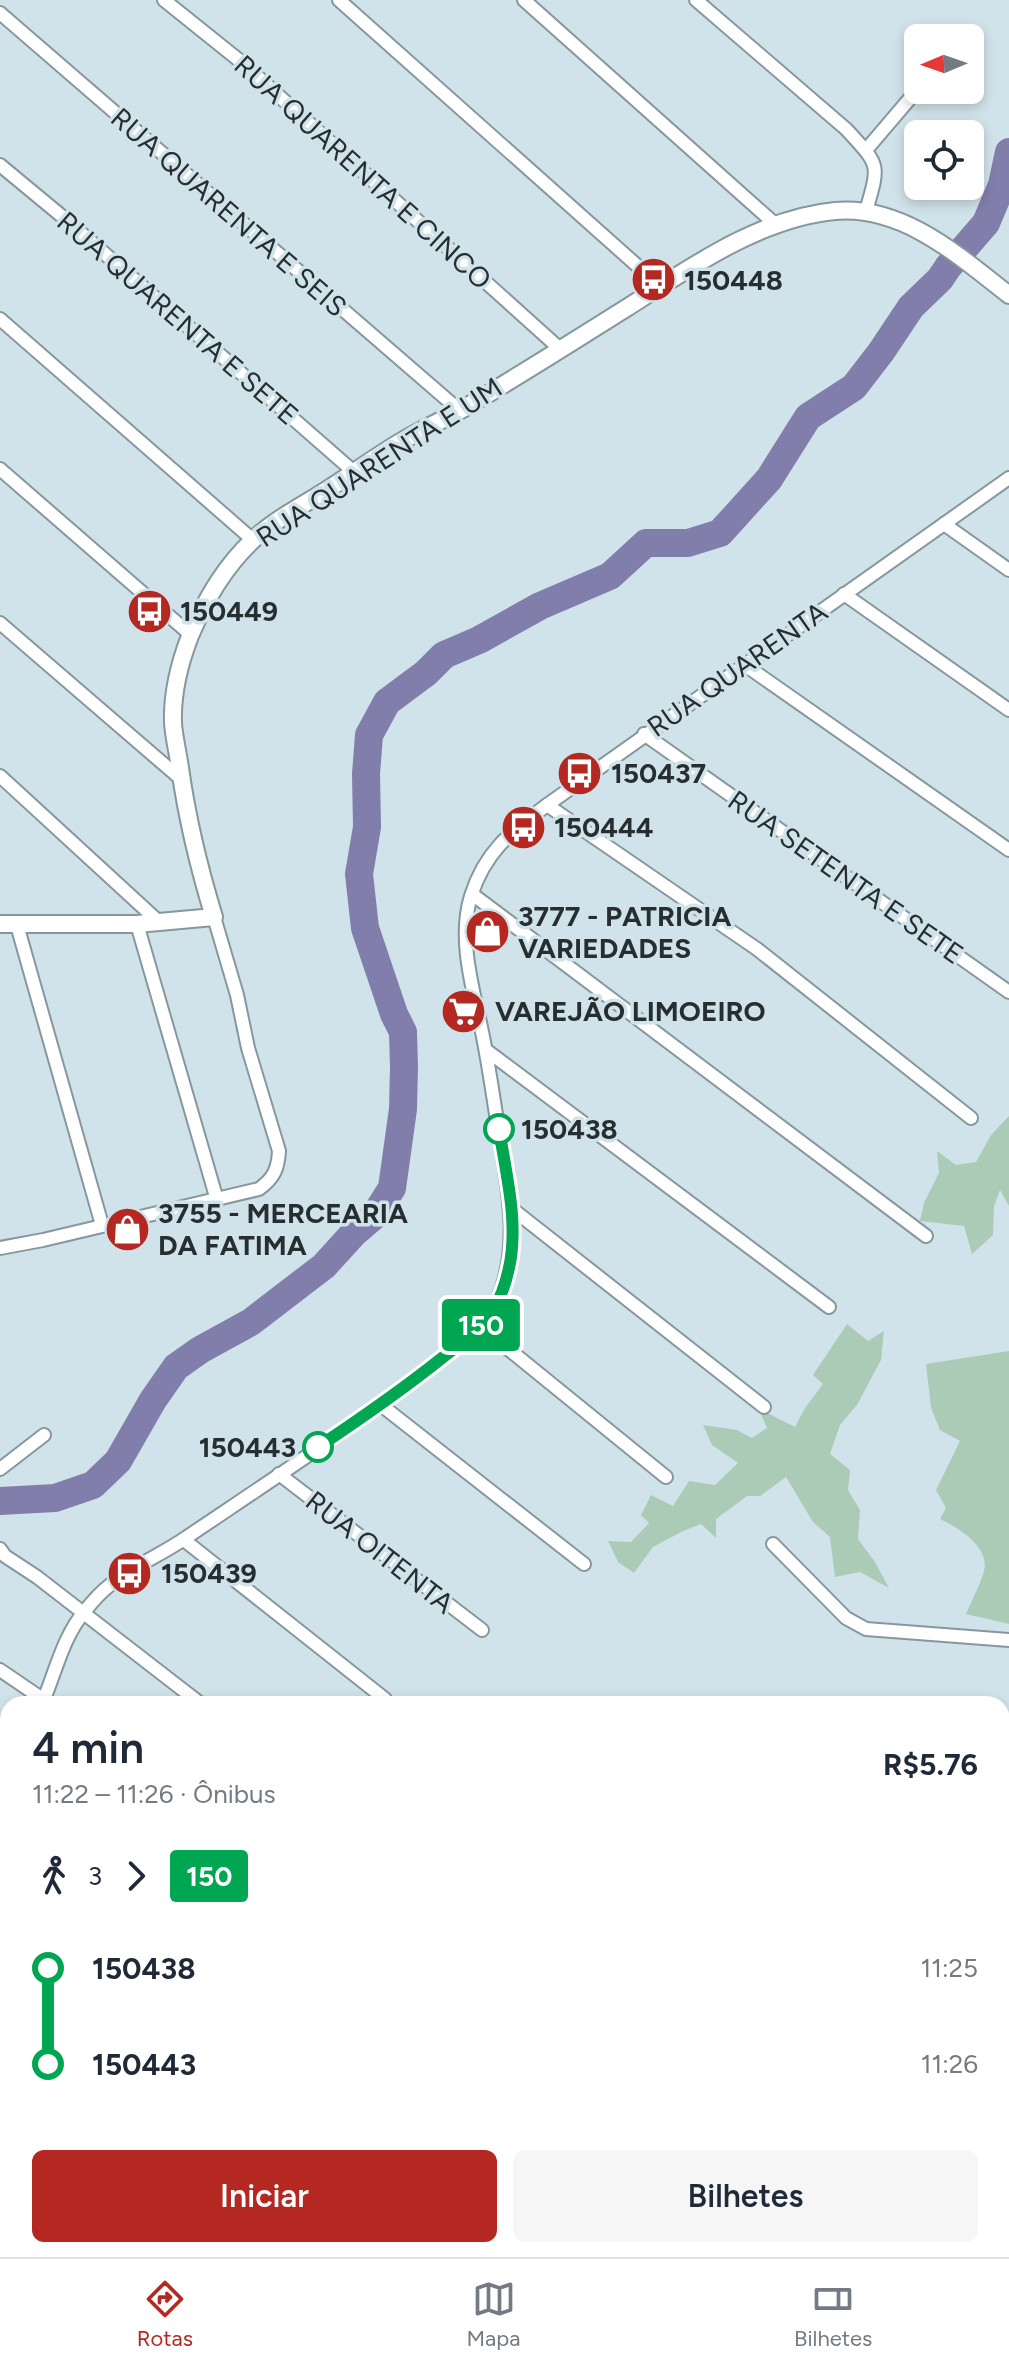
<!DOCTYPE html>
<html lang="pt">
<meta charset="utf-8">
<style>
body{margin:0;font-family:Figtree,sans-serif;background:#f6f6f7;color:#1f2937;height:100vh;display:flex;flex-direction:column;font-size:30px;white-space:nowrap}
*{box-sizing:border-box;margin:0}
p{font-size:26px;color:#747a83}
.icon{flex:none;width:44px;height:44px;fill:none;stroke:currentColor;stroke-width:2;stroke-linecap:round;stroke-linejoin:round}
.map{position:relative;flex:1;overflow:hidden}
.details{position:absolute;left:0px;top:1696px;width:1010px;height:562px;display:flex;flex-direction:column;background:#fff;border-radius:24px 24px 0 0;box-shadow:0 4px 12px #0003}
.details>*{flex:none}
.badge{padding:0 16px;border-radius:6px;font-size:28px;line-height:52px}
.needle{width:52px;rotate:268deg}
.controls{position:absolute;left:904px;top:24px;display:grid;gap:16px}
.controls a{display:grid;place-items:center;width:80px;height:80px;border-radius:12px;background:#fff;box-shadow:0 4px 12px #0003;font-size:40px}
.map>.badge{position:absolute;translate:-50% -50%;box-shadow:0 0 0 4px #fff}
.legs{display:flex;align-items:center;gap:12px;height:88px;padding:0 32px;font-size:26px}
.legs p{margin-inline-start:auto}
.headline{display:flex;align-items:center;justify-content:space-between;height:136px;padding:0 32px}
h1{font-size:44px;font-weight:600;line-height:60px}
.primary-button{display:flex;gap:16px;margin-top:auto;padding:16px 32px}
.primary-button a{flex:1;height:92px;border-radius:12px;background:#b52721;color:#fff;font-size:32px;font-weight:600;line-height:92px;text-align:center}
.primary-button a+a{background:#f6f6f7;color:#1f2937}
ul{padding:0 32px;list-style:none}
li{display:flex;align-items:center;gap:28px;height:96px;font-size:30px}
li i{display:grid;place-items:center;width:12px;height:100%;margin:0 10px;background:currentColor}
li i::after{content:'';width:20px;height:20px;margin:-10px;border:6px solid;border-radius:50%;background:#fff}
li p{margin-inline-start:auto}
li:first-child i{background:linear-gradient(#0000 50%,currentColor 0)}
li:last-child i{background:linear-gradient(currentColor 50%,#0000 0)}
.tabs{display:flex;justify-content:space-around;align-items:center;height:112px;border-top:2px solid #e0e1e3;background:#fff;font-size:22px;color:#747a83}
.tabs a{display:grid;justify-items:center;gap:4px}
.tabs .selected{color:#b52721}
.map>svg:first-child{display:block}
.green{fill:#accbb6}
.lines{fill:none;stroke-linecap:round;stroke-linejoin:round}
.river{stroke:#827eac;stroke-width:28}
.minor-casing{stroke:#86979e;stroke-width:16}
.tertiary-casing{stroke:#86979e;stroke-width:20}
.minor{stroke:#fff;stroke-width:12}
.tertiary{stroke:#fff;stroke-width:16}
.line-1-casing{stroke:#fff;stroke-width:18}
.line-1{stroke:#00a651;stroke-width:12}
.stop-1-dot{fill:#fff;stroke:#00a651;stroke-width:4}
.labels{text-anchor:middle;stroke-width:7;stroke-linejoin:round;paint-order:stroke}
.street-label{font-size:28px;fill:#272e31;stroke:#d1e3ea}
.poi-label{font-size:28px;font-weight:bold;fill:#272e31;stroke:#d1e3ea;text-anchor:start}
.stop-label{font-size:28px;font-weight:bold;fill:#272e31;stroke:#d1e3ea;text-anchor:start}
</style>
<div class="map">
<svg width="1009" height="2257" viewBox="0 0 1009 2257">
<rect width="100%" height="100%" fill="#d1e3ea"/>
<g class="green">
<path d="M 1009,1116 L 1009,1206 L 1000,1190 L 994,1206 L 993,1235 L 972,1254 L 964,1226 L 920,1221 L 924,1203 L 939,1173 L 937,1151 L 956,1165 L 976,1162 L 991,1135 Z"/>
<path d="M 847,1324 L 868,1341 L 884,1331 L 881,1360 L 857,1405 L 840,1425 L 830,1454 L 850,1470 L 848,1490 L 860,1510 L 858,1539 L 875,1562 L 889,1588 L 860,1572 L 835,1577 L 830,1537 L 813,1522 L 786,1477 L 760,1496 L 747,1496 L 716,1519 L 716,1538 L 701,1524 L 683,1531 L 653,1547 L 634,1573 L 618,1562 L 608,1541 L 631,1542 L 649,1523 L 641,1515 L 651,1495 L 673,1506 L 689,1481 L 715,1485 L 738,1463 L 712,1445 L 703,1425 L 737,1430 L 752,1438 L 767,1428 L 759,1409 L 795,1427 L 805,1408 L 823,1384 L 813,1375 Z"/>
<path d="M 1009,1351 L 1009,1624 L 966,1614 C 972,1600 980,1585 984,1571 C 990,1546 958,1528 940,1519 L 946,1508 L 936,1490 L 960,1441 L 940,1430 L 931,1408 L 926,1364 Z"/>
</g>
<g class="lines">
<path class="river" d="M 0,1501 L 55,1498 L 93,1485 L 118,1461 L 153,1400 L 176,1367 L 200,1350 L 251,1322 L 324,1266 L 354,1233 L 375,1215 L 392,1188 L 403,1109 L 404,1067 L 403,1032 L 394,1014 L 365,928 L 359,874 L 367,827 L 366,774 L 369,735 L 387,702 L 426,673 L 444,655 L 479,640 L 540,606 L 610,576 L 646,543 L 688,543 L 720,533 L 769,479 L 808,417 L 854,387 L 881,352 L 911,307 L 940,279 L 948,267 L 986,223 L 1002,185 L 1009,152"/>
<defs>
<g id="minor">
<path d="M 164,0 L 240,61 L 559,348"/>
<path d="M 339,0 L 660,286"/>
<path d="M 524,0 L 775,224"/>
<path d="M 696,0 L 846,129 C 880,166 880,163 866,211"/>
<path d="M 0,13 L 459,410"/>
<path d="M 866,150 L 918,89"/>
<path d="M 0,165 L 64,218 L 354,472"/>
<path d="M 0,319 L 253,540"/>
<path d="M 0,469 L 191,635"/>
<path d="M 944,524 L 1009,570"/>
<path d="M 844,594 L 1009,710"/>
<path d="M 0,623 L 181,779"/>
<path d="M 745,665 L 1009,850"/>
<path d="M 644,734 L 1009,992"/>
<path d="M 0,776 L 159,922"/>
<path d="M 547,805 L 757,949 L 971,1118"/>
<path d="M 472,894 L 926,1236"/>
<path d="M 137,924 L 217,1200"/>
<path d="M 17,925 L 102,1225"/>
<path d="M 486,1050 L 829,1307"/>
<path d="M 511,1208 L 764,1407"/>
<path d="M 0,1248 L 43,1240 L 259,1189 C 274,1178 278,1169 279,1151 L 248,1048 L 237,995 L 214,917"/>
<path d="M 480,1326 L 666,1477"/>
<path d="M 381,1405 L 584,1564"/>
<path d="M 0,1469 L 44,1435"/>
<path d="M 279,1474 L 482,1630"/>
<path d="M 184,1540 L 385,1699"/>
<path d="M 773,1544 L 846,1618 L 866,1629 L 1009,1640"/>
<path d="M 0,1549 L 5,1556 L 37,1577 L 201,1704"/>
<path d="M 0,1670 L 44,1700"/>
<path d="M 42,1704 C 55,1674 63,1636 85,1611 C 92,1602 101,1592 110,1585 C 133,1566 163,1554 187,1537 C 267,1483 348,1430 425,1371 C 447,1355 484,1331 495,1306 C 522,1247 508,1189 498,1128 C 493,1094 488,1060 481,1027 C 472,986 458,937 471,896 C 485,851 511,832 547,805 L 1009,478"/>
<path d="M 1002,1755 L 1009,1755"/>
<path d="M 0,1818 L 8,1795"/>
<path d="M 0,1840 L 8,1847"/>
<path d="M 1002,1874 L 1009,1875"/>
<path d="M 0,1989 L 8,1995"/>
<path d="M 1002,1991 L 1009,1991"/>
<path d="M 0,2130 L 8,2136"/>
</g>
<g id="tertiary">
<path d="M 0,924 L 137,924 L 214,917 C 199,868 187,818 180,768 C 178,753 174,738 173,723 C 172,695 180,662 190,636 C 205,600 225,566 253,540 C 273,521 298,508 322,493 C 349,476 375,457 402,441 C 421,430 440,421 459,411 C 516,378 572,342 628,307 C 691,267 760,218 835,211 C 903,205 959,256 1009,295"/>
<path d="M 1002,2059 L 1009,2034"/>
<path d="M 978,2257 L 978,2250"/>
</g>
</defs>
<use href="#minor" class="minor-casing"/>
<use href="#tertiary" class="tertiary-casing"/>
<use href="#minor" class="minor"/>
<use href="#tertiary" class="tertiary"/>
</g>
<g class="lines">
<defs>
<path id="line-1" d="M 318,1447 C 360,1419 402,1390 442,1358 C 460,1344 483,1329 494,1309 C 501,1297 506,1282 509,1268 C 519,1223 506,1174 499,1129"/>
</defs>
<use href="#line-1" class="line-1-casing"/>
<use href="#line-1" class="line-1"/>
</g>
<defs>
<symbol id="bus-disc" viewBox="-11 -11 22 22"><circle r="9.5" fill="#b52721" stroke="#d1e3ea"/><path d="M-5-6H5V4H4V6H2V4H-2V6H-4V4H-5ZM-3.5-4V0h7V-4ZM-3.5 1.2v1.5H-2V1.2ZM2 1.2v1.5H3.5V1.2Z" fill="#fff"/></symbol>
<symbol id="shop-disc" viewBox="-11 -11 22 22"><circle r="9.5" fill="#b52721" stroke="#d1e3ea"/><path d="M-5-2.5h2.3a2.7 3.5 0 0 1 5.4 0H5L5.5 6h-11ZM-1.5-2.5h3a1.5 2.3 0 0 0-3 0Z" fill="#fff"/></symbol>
<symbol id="supermarket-disc" viewBox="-11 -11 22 22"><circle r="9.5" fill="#b52721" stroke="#d1e3ea"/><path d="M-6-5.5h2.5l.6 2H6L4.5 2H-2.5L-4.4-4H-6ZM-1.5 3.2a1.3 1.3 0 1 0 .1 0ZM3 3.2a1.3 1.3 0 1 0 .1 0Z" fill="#fff"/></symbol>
</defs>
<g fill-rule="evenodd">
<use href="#bus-disc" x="628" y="254" width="51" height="51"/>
<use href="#bus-disc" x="124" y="586" width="51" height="51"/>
<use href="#bus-disc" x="554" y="748" width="51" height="51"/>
<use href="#bus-disc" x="498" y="802" width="51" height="51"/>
<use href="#shop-disc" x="462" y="906" width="51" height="51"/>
<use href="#supermarket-disc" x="438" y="986" width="51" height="51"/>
<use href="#shop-disc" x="102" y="1204" width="51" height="51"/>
<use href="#bus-disc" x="104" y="1548" width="51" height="51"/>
</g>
<g class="stop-1-dot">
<circle cx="499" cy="1129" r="14"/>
<circle cx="318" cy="1447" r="14"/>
</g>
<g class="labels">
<g class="street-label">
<text transform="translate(363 172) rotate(42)" y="10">RUA QUARENTA E CINCO</text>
<text transform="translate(229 212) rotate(41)" y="10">RUA QUARENTA E SEIS</text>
<text transform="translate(178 318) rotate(41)" y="10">RUA QUARENTA E SETE</text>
<text transform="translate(379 462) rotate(-33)" y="10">RUA QUARENTA E UM</text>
<text transform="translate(737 669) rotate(-35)" y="10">RUA QUARENTA</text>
<text transform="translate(846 877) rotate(35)" y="10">RUA SETENTA E SETE</text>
<text transform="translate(380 1552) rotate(38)" y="10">RUA OITENTA</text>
</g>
<g class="poi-label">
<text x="684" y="290">150448</text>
<text x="180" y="621">150449</text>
<text x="611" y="783">150437</text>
<text x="554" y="837">150444</text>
<text x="518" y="926">3777 - PATRICIA<tspan x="518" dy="32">VARIEDADES</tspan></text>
<text x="495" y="1021">VAREJÃO LIMOEIRO</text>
<text x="158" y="1223">3755 - MERCEARIA<tspan x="158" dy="32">DA FATIMA</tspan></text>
<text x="161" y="1583">150439</text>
</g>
<g class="stop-label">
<text x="521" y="1139">150438</text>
<text x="296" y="1457" text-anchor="end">150443</text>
</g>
</g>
</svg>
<div class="controls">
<a><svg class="needle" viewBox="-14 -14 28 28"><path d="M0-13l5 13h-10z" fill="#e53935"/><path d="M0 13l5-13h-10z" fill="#747a83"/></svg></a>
<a><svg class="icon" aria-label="locate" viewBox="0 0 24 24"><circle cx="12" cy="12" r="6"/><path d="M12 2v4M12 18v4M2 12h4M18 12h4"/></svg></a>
</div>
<b class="badge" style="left:481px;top:1325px;background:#00a651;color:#fff">150</b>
<section class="details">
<div class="headline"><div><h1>4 min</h1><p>11:22 – 11:26 · Ônibus</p></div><b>R$5.76</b></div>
<div class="legs"><svg class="icon" aria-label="walk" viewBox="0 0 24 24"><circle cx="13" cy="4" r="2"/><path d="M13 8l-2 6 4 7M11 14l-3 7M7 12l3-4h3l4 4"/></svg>3<svg class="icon" aria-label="forward" viewBox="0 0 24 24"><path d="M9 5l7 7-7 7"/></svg><b class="badge" style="background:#00a651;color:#fff">150</b></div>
<ul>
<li><i style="color:#00a651"></i><b>150438</b><p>11:25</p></li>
<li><i style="color:#00a651"></i><b>150443</b><p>11:26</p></li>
</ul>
<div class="primary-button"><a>Iniciar</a><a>Bilhetes</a></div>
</section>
</div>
<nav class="tabs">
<a class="selected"><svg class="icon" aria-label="directions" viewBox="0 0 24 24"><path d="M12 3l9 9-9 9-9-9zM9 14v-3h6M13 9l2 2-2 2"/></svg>Rotas</a>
<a><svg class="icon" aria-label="map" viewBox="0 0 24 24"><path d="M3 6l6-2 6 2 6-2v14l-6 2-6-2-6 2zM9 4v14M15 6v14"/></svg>Mapa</a>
<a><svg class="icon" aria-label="tickets" viewBox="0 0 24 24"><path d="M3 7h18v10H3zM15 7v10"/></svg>Bilhetes</a>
</nav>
